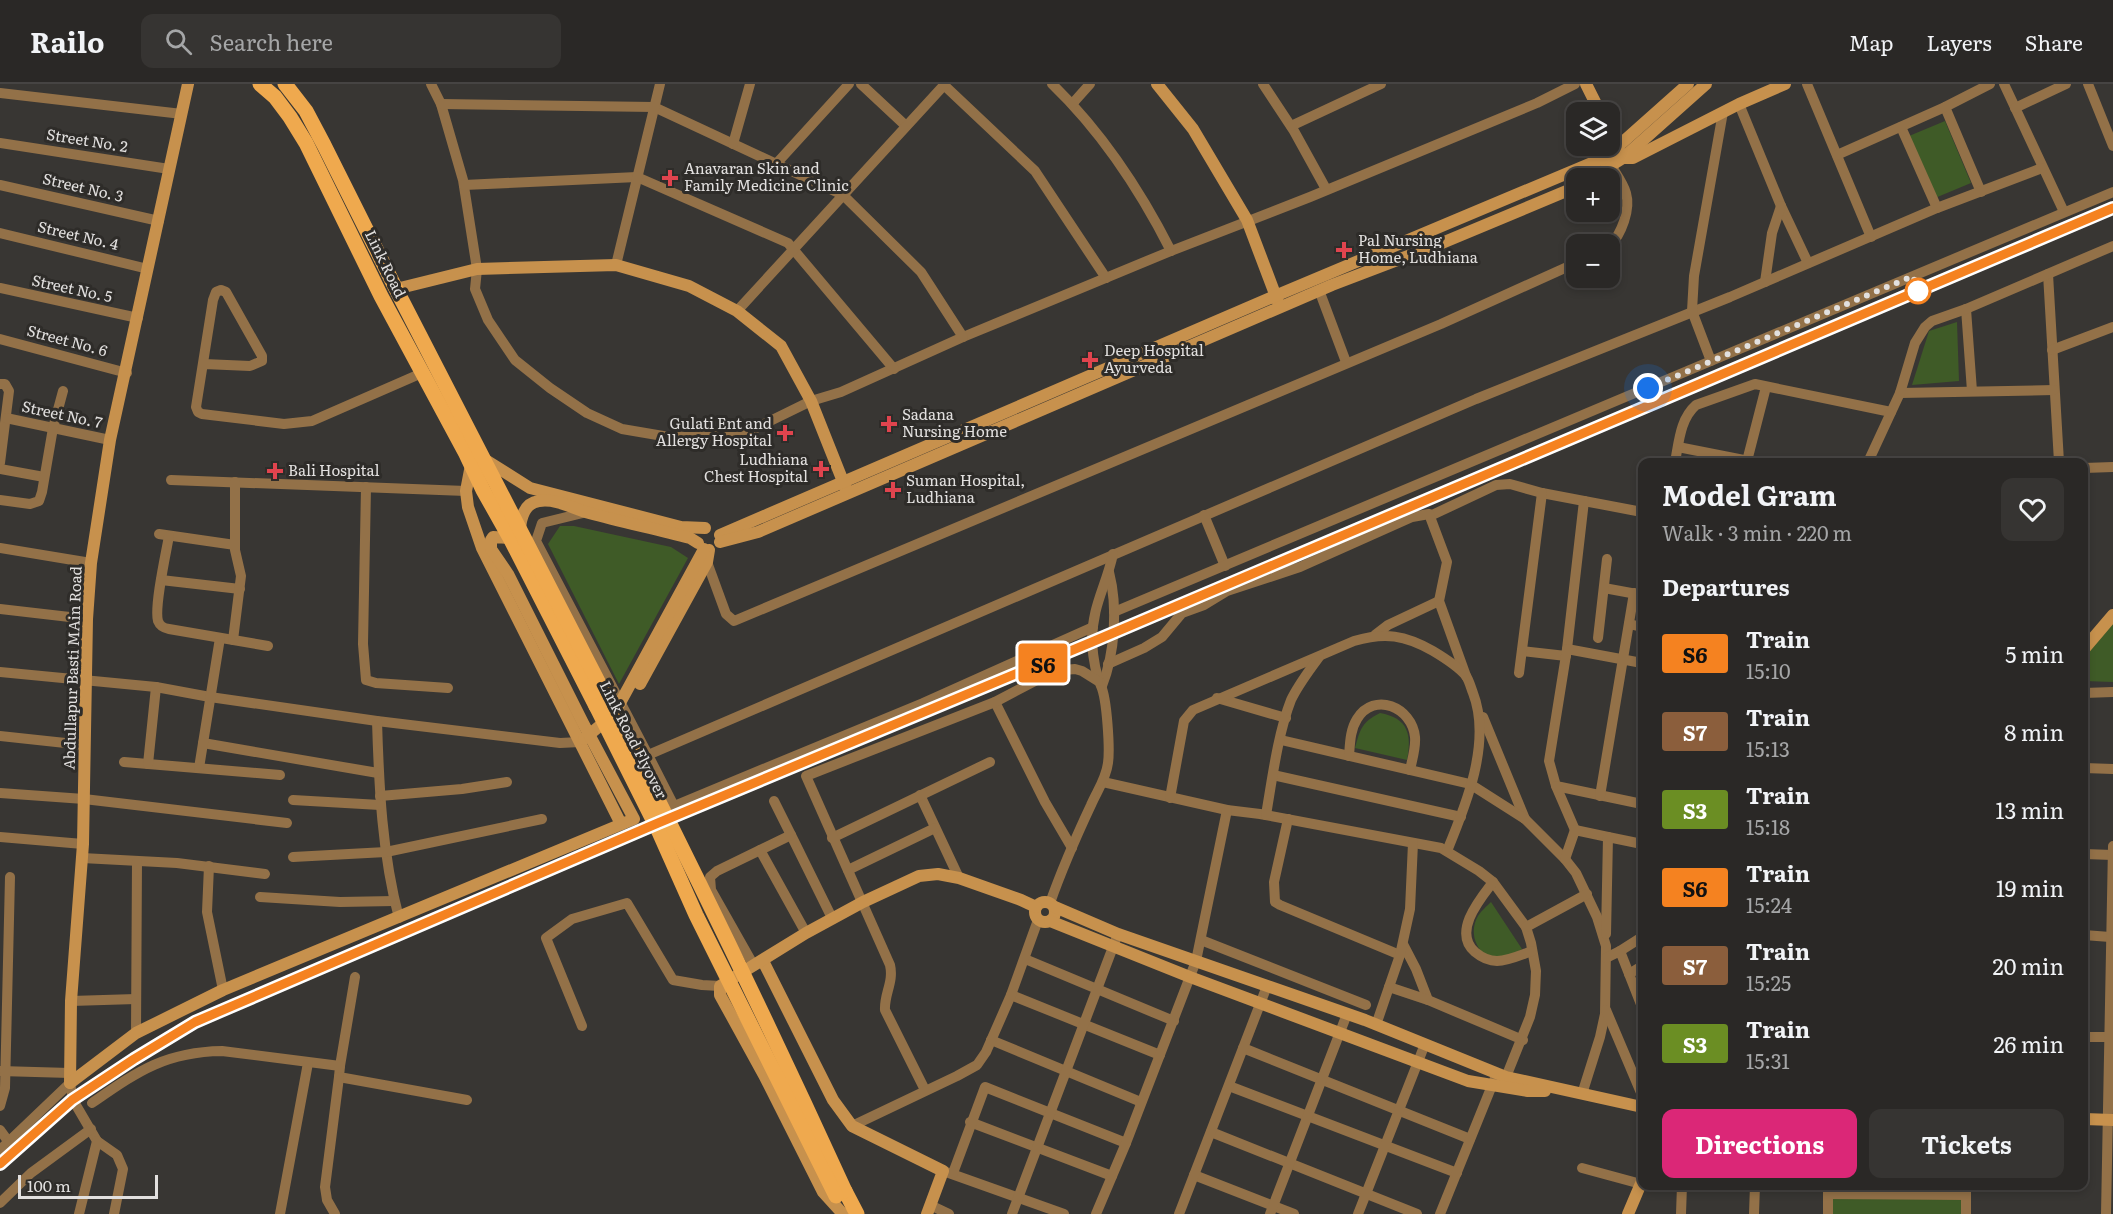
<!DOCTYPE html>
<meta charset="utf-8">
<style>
body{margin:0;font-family:Literata,serif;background:#363432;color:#f1f3f6;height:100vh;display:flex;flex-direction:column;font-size:22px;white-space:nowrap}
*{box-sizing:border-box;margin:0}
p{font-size:20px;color:#a5a6a7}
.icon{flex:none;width:33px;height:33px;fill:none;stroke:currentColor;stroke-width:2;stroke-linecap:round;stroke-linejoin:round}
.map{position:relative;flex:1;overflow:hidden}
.drawer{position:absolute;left:1638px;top:374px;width:450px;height:732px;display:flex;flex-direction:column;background:#2a2826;border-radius:12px;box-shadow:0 3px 9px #0003,0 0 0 2px #464443}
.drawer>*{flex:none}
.badge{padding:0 12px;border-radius:4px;font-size:21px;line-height:39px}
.fabs{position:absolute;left:1566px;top:18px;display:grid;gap:12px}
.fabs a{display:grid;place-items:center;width:54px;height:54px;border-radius:12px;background:#2a2826;box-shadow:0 3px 9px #0003,0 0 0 2px #464443;font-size:30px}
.scale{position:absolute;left:18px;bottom:15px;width:140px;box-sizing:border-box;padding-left:6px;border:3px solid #e2e0df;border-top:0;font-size:16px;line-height:21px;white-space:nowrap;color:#e2e0df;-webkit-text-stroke:4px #2e2c29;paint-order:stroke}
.you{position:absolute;width:30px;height:30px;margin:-15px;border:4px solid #fff;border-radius:50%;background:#1a73e8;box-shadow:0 0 0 9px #1a73e833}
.map>.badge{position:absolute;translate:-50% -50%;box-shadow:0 0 0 3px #fff}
h2{padding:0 24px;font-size:22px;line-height:54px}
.round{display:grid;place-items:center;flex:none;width:63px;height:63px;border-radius:12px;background:#363432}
.summary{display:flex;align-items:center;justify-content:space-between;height:102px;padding:0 24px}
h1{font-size:28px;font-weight:700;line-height:45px}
.button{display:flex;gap:12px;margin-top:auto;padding:12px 24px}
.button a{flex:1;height:69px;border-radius:12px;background:#db2777;color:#fff;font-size:24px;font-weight:700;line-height:69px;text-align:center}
.button a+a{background:#363432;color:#f1f3f6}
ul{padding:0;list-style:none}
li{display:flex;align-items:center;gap:18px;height:78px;padding:0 24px}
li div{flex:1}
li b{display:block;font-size:22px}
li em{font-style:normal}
li .badge{min-width:66px;font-weight:700;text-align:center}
header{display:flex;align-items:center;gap:36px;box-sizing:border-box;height:84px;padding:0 30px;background:#2a2826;border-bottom:2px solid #464443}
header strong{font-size:28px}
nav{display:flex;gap:33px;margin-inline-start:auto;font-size:21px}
.search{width:420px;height:54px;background:#363432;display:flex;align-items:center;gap:15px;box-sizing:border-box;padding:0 21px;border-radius:12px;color:#a5a6a7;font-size:22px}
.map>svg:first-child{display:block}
.green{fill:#3f5b27}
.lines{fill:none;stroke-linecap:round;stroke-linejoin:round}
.street{stroke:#937148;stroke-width:10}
.secondary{stroke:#c7914d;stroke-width:12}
.primary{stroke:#efa94e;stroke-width:15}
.rail{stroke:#92908e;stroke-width:3}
.primary-bridge{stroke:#efa94e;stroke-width:15}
.line-casing{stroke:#fff;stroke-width:14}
.line{stroke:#f58220;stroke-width:9}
.walk{stroke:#e2e0df;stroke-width:6;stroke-dasharray:0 10.8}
.health-dot{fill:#e0444e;stroke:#2e2c29;stroke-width:2}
.stop-dot{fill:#fff;stroke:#f58220;stroke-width:3}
.labels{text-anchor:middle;stroke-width:6;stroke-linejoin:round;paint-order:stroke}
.street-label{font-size:15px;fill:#e2e0df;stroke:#2e2c29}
.poi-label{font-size:15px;fill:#e2e0df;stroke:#2e2c29;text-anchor:start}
</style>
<header>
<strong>Railo</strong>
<div class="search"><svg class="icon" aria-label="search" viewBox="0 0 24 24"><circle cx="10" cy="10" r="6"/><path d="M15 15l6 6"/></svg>Search here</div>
<nav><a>Map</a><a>Layers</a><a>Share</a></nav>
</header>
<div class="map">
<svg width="2113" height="1130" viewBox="0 0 2113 1130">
<rect width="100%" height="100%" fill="#383633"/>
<g class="green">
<path d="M 1945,37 L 1971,99 L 1935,114 L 1909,52 Z"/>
<path d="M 1957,238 L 1959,297 L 1912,301 L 1929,247 Z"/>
<path d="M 560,442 L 574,442 L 671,463 L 688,474 L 619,600 L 548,460 Z"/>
<path d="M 2113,539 L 2113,598 L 2084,597 L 2084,572 Z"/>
<path d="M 1380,629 C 1408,634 1412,650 1407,676 L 1355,664 C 1360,645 1362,638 1380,629 Z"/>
<path d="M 1491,818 L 1522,865 C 1518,867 1513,871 1509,873 C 1484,883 1465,854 1478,832 C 1481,827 1487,822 1491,818 Z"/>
<path d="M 1963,1112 L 1963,1130 L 1831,1130 L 1831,1115 Z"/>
</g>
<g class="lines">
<g class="street">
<path d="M 431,0 L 441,20 L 463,96 L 477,185 L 475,205 L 488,236 L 515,276 L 550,304 L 587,329 L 622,345 L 669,353 L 710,352 L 756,344 L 811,317 L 841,308 L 963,253 L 1171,167 L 1310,113 L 1537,19 L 1575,0"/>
<path d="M 861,0 L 906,42"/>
<path d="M 1052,0 C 1102,48 1140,106 1171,167"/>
<path d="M 1263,0 L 1294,47 L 1326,105"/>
<path d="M 1807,0 L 1871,153"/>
<path d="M 2004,0 L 2064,128"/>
<path d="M 2088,0 L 2113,62"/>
<path d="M 944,1 L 1035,87 L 1106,194"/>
<path d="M 0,9 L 182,30"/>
<path d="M 1073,19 L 1090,0"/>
<path d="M 441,20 L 654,23 L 843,111 L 921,188 L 963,253"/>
<path d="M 1739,20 L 1781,122 L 1808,179"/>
<path d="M 1945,23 L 1981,108"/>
<path d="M 2015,24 L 2066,0"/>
<path d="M 1291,42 L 1381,0"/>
<path d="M 1901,43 L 1937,124"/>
<path d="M 0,59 L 169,85"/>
<path d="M 733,60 L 750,0"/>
<path d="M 1837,71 L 1945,23 L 1990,0"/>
<path d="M 1608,76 C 1613,86 1623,98 1626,109 C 1631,126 1621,150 1610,162"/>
<path d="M 776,80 L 849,0"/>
<path d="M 0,101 L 159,137"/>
<path d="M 464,101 L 637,93 L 788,159 L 894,285"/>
<path d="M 0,149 L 148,185"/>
<path d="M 616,181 L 660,0"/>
<path d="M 2048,190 L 2059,378"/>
<path d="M 1765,198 L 1772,149 L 1781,122"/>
<path d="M 0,204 L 138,234"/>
<path d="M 1319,206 L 1346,278"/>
<path d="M 1966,225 L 1972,307"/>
<path d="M 737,227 L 945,0"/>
<path d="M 0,255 L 127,289"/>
<path d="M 2052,266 L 2113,243"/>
<path d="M 1711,277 L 2113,108"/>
<path d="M 204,280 L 250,282 L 262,277 L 262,272 L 226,208 L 221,206 L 216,208 L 213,216 L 196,323 L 198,328 L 202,330 L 284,340 L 312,337 L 422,289"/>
<path d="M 0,300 L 5,300 L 9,307 L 0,379"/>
<path d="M 1900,309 L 2054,306"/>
<path d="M 6,334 L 110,356"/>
<path d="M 1678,363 L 1754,378"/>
<path d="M 1747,377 L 1766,303"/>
<path d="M 1675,378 C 1679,358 1680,335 1696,321 L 1755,300 L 1891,328"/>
<path d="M 1868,378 L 1900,309 L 1915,259 L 1925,243 L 1932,237 L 1966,225 L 2113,162"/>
<path d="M 2084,384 L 2113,383"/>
<path d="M 0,385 L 44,393"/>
<path d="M 171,396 L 466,407"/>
<path d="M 366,403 L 363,560 L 366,596 L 376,599 L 448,604"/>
<path d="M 0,416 L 30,420 L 39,417 L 42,408 L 53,344 L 63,307"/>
<path d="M 1584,417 L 1642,428"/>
<path d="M 587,428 L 542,439 L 536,457 L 648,671 L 1476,315 L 1730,213 L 1937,124 L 2042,84"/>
<path d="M 1204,431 L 1225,482"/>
<path d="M 1430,432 L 1496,401 L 1510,400 L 1542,409 L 1584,417 L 1567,565"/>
<path d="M 159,450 L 235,461"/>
<path d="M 169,452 C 166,469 154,523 158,537 C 160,542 163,544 169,545 L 268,562"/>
<path d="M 0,464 L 91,479"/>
<path d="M 707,478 L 726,530 L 734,537 L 1441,240 L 1576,179"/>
<path d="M 161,496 L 240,505"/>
<path d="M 1604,504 L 1642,511"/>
<path d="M 0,525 L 87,535"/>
<path d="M 1114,528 L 1711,277 L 1692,227 L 1694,192 L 1723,28"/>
<path d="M 1629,540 L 1642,543"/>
<path d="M 1375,551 L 1388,541 L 1439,517"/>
<path d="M 1598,554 L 1607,475"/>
<path d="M 233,556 L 241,492 L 235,466 L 235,398"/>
<path d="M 1522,567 L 1566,572"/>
<path d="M 1642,579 L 1567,565 L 1549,677 L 1556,702 L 1642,720"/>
<path d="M 1108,580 L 1144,564 L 1162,553 L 1182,529 L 1204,521 L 1227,507 L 1300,483 L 1412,433 L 1429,430 L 1447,478 L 1439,517 L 1466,592"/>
<path d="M 0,588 L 156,603 L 210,613 L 377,637 L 560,659 L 580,658"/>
<path d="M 1519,589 L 1542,409"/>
<path d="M 1102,602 C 1115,569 1118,523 1109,488"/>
<path d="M 2084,609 L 2113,608"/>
<path d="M 1217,614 L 1286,634"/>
<path d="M 995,618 L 1045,718 L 1072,764"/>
<path d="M 1483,633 L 1525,735"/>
<path d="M 377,637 C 379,703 382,770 399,834"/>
<path d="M 0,652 L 84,661"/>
<path d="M 1281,656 L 1470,700 L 1525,735 L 1565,775 L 1576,789 L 1597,833 L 1606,862 L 1605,930 L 1600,953 L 1582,1010"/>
<path d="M 203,659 L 378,689"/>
<path d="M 648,671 L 674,722 L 923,619 L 1093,543"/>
<path d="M 1349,672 C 1350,660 1350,646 1357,635 C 1374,607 1412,623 1415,653 C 1416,664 1412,676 1410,686"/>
<path d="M 124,678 L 280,691"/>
<path d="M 148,680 L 156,603"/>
<path d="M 199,684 L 220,554"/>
<path d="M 2084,684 L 2113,685"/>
<path d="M 1273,691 L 1461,733"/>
<path d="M 1103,698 L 1227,726 L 1260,730 L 1441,764 L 1479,787 L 1493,798 L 1526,843 L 1531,859 L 1536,887 L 1535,911 L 1530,933 L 1506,993"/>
<path d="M 1556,702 L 1575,746"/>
<path d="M 0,709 L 84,715 L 287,739"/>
<path d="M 920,711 L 959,794"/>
<path d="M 380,712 L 462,705 L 507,698"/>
<path d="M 1600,712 L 1634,509"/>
<path d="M 1170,714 L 1184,637 L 1193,626 L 1354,557 C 1385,548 1405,551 1433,567 C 1443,573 1458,582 1466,592 C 1469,596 1471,604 1473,609 C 1492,658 1466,721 1447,767"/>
<path d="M 293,716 L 380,721"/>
<path d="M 1266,731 C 1272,696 1278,649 1291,616 C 1298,601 1309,587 1319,573"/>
<path d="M 1288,735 L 1274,798 L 1275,818 L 1280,821 L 1400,871"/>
<path d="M 791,751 L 832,834"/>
<path d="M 0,753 L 83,760"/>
<path d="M 832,754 L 990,678"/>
<path d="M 760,766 L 806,849"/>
<path d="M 2084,770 L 2113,771"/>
<path d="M 293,773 L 386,768 L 542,735"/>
<path d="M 82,774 L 177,779 L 265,790"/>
<path d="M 1565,775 L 1575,746 L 1608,753"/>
<path d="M 209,782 L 207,828 L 223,906"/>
<path d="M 848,786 L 935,744"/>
<path d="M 1493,798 C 1480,815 1452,848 1475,868 C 1481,873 1489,877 1497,877 C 1508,877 1521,871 1532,867"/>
<path d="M 260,813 L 340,818 L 394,817"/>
<path d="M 1050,819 C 1062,785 1076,753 1091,721 C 1097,707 1106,695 1108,679 C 1110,665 1107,615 1101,602 C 1095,588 1093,573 1092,558 C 1092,521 1106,503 1113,470"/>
<path d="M 1526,843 L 1587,810"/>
<path d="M 1606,850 L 1608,753 L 1642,760"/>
<path d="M 2084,851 L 2110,853"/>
<path d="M 1201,856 L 1366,921"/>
<path d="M 1403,860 L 1416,885 L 1428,916"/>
<path d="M 1620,867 L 1642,853"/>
<path d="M 1606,874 L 1620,867 L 1642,923"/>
<path d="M 1025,875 L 1174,937"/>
<path d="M 754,882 L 711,806 L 710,793 L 717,787 L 791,751 L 774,717"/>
<path d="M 1629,890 L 1642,882"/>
<path d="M 1389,903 L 1428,916 L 1523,956"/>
<path d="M 1011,911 L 1160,971"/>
<path d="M 71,917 L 136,915"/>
<path d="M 1606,926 L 1642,1011"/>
<path d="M 1376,941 L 1400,871 L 1410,825 L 1413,759"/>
<path d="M 582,942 L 546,854 L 572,835 L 627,819 L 673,896 L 702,901 L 720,902"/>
<path d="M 136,949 L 137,777"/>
<path d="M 2084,953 L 2113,953"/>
<path d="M 991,956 L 1141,1018"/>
<path d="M 1243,964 L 1470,1055"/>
<path d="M 340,982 L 355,893"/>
<path d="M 0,987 L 70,989"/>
<path d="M 70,999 L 73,1016 L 97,1057 L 79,1130"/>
<path d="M 1229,1002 L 1457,1089"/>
<path d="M 925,1006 L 885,926 C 884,910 894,898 890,881 L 806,692 L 995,618 L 1054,587 L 1075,585 L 1082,587 L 1098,597"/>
<path d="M 92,1019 C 137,988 164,968 222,967 L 340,982 L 339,993 L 467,1016"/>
<path d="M 0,1022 L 5,1004 L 10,793"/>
<path d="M 970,1038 L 1112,1092"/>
<path d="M 852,1042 L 957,992 L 977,981 L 986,968 L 1011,911 L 1038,836"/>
<path d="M 0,1046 L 8,1057"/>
<path d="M 1211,1048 L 1417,1130"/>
<path d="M 97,1057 L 117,1071 L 123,1085 L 114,1130"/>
<path d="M 0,1066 L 70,999"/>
<path d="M 1582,1084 L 1641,1100"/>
<path d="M 946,1088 L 1064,1130"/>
<path d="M 953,1089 L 985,1003 L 1126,1059"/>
<path d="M 1194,1091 L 1294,1130"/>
<path d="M 1828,1101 L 1828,1130"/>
<path d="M 1828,1110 L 1966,1111"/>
<path d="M 0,1119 L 31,1089 L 91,1045"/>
<path d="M 930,1121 L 949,1130"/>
<path d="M 280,1130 L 308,979"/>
<path d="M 335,1130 L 327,1116 L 325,1103 L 339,993"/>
<path d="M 1012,1130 L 1116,855"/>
<path d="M 1096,1130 L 1126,1059 L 1196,877 L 1227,726"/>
<path d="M 1179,1130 L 1267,902"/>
<path d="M 1270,1130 L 1347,930"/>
<path d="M 1358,1130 L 1425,960"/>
<path d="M 1440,1130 L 1495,994"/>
<path d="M 1681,1130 L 1682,1101"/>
<path d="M 1754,1130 L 1755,1101"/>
<path d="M 1966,1130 L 1966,1101"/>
<path d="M 2106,1130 L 2113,762"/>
</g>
<g class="secondary">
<path d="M 1157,0 L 1193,45 L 1247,136 L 1278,218"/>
<path d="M 1586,0 L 1600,28"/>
<path d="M 1610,49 L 1623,74 L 1633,74 L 1739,20 L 1785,0"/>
<path d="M 1591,94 L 1623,74 L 1706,0"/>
<path d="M 396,205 L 477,185 L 616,181 L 689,202 L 737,227 L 781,262 L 811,317 L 846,405"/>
<path d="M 484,375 L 530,404 L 681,443 L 705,444"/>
<path d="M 471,381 L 466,407 L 468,423 L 482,464 L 621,740"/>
<path d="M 520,445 C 521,432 525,419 539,417 C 556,414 574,425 589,429 C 622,438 656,445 690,454 L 698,459"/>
<path d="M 720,451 L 1275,212 L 1606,73 L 1688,0"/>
<path d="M 720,458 L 758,448 L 1332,201 L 1442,159 L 1576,103"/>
<path d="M 2084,565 L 2113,531"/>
<path d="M 640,600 L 707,478 L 709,466"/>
<path d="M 584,655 L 614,630 L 704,465"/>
<circle cx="1045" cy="828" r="10"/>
<path d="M 1055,823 L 1118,850 L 1365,936 L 1506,993 L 1642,1023"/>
<path d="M 1050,837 L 1190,893 L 1468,997 L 1528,1007 L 1545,1007"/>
<path d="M 763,877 L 833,1016 L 852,1042 L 943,1087 L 927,1130"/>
<path d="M 70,999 L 71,917 L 83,760 L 87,535 L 91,479 L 110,356 L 188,0"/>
<path d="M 70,999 L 136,949 L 223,906 L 634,735 L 583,639 L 508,490 L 491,465 L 491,456 L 493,453 L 510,454"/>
<path d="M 2084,1035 L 2113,1036"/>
<path d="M 843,1130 L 823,1108 L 764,991 L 720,911 L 720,902 L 806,849 L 863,818 L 919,792 L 938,790 L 959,794 L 1021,816 L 1036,823"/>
<path d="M 1628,1130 L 1642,1097"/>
</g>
<g class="primary">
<path d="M 260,0 L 275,13 L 290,33 L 306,59 L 381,212 L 466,370 L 483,406 L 510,454 L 596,622"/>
<path d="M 285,0 L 306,27 L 324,61 L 396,205 L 607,615"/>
<path d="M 845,1107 L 857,1130"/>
</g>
<path class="rail" d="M 0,1080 L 73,1016 L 134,975 L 195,938 L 658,739 L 1092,558 L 2113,124"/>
<g class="primary-bridge">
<path d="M 607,615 C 690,777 769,941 845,1107"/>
<path d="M 596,622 L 659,748 L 696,831 L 836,1112"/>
</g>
</g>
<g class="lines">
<defs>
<path id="line" d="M 0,1080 L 72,1016 L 134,975 L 195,938 L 658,739 L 1092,558 L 2113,124"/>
</defs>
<use href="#line" class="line-casing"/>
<use href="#line" class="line"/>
<path class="walk" d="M 1648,304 L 1913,192 L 1918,207"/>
</g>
<g class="health-dot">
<path d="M667 85h6v6h6v6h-6v6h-6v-6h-6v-6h6z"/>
<path d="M1341 157h6v6h6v6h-6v6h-6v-6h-6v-6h6z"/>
<path d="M1087 267h6v6h6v6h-6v6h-6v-6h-6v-6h6z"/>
<path d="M886 331h6v6h6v6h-6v6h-6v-6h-6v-6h6z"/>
<path d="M782 340h6v6h6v6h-6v6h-6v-6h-6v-6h6z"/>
<path d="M818 376h6v6h6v6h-6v6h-6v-6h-6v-6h6z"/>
<path d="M272 378h6v6h6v6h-6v6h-6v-6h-6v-6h6z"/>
<path d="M890 397h6v6h6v6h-6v6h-6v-6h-6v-6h6z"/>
</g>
<circle class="stop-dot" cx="1918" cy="207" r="12"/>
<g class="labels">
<g class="street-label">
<text transform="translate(87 57) rotate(9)" y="5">Street No. 2</text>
<text transform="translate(83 104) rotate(13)" y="5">Street No. 3</text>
<text transform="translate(78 152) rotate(13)" y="5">Street No. 4</text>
<text transform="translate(385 180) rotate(64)" y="5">Link Road</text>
<text transform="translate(72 205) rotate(12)" y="5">Street No. 5</text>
<text transform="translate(67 257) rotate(15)" y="5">Street No. 6</text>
<text transform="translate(62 331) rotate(12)" y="5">Street No. 7</text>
<text transform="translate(73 584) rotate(-88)" y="5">Abdullapur Basti MAin Road</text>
<text transform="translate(633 656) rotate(63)" y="5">Link Road Flyover</text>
</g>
<g class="poi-label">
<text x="684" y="90">Anavaran Skin and<tspan x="684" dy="17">Family Medicine Clinic</tspan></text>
<text x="1358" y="162">Pal Nursing<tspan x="1358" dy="17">Home, Ludhiana</tspan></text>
<text x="1104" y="272">Deep Hospital<tspan x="1104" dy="17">Ayurveda</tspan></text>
<text x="902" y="336">Sadana<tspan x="902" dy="17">Nursing Home</tspan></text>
<text x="772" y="345" text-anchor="end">Gulati Ent and<tspan x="772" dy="17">Allergy Hospital</tspan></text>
<text x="808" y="381" text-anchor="end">Ludhiana<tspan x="808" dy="17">Chest Hospital</tspan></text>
<text x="288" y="392">Bali Hospital</text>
<text x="906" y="402">Suman Hospital,<tspan x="906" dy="17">Ludhiana</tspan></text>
</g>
</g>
</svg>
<div class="fabs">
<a><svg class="icon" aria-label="layers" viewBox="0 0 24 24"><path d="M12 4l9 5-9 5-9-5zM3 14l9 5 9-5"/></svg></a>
<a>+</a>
<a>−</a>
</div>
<div class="scale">100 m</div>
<div class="you" style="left:1648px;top:304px"></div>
<b class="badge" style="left:1043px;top:579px;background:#f58220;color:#111">S6</b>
<section class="drawer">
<div class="summary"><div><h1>Model Gram</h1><p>Walk · 3 min · 220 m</p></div><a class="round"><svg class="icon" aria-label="heart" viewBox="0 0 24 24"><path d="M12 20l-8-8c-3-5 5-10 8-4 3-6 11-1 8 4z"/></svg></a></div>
<h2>Departures</h2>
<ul>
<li><span class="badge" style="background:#f58220;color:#111">S6</span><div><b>Train</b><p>15:10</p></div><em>5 min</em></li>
<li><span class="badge" style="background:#8b5e3c;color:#fff">S7</span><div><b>Train</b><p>15:13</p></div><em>8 min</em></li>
<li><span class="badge" style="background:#6b8e23;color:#fff">S3</span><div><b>Train</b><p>15:18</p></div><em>13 min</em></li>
<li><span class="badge" style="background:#f58220;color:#111">S6</span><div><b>Train</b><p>15:24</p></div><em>19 min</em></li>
<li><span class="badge" style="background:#8b5e3c;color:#fff">S7</span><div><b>Train</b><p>15:25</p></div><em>20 min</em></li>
<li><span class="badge" style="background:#6b8e23;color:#fff">S3</span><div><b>Train</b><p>15:31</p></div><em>26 min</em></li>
</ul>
<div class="button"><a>Directions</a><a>Tickets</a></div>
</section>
</div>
